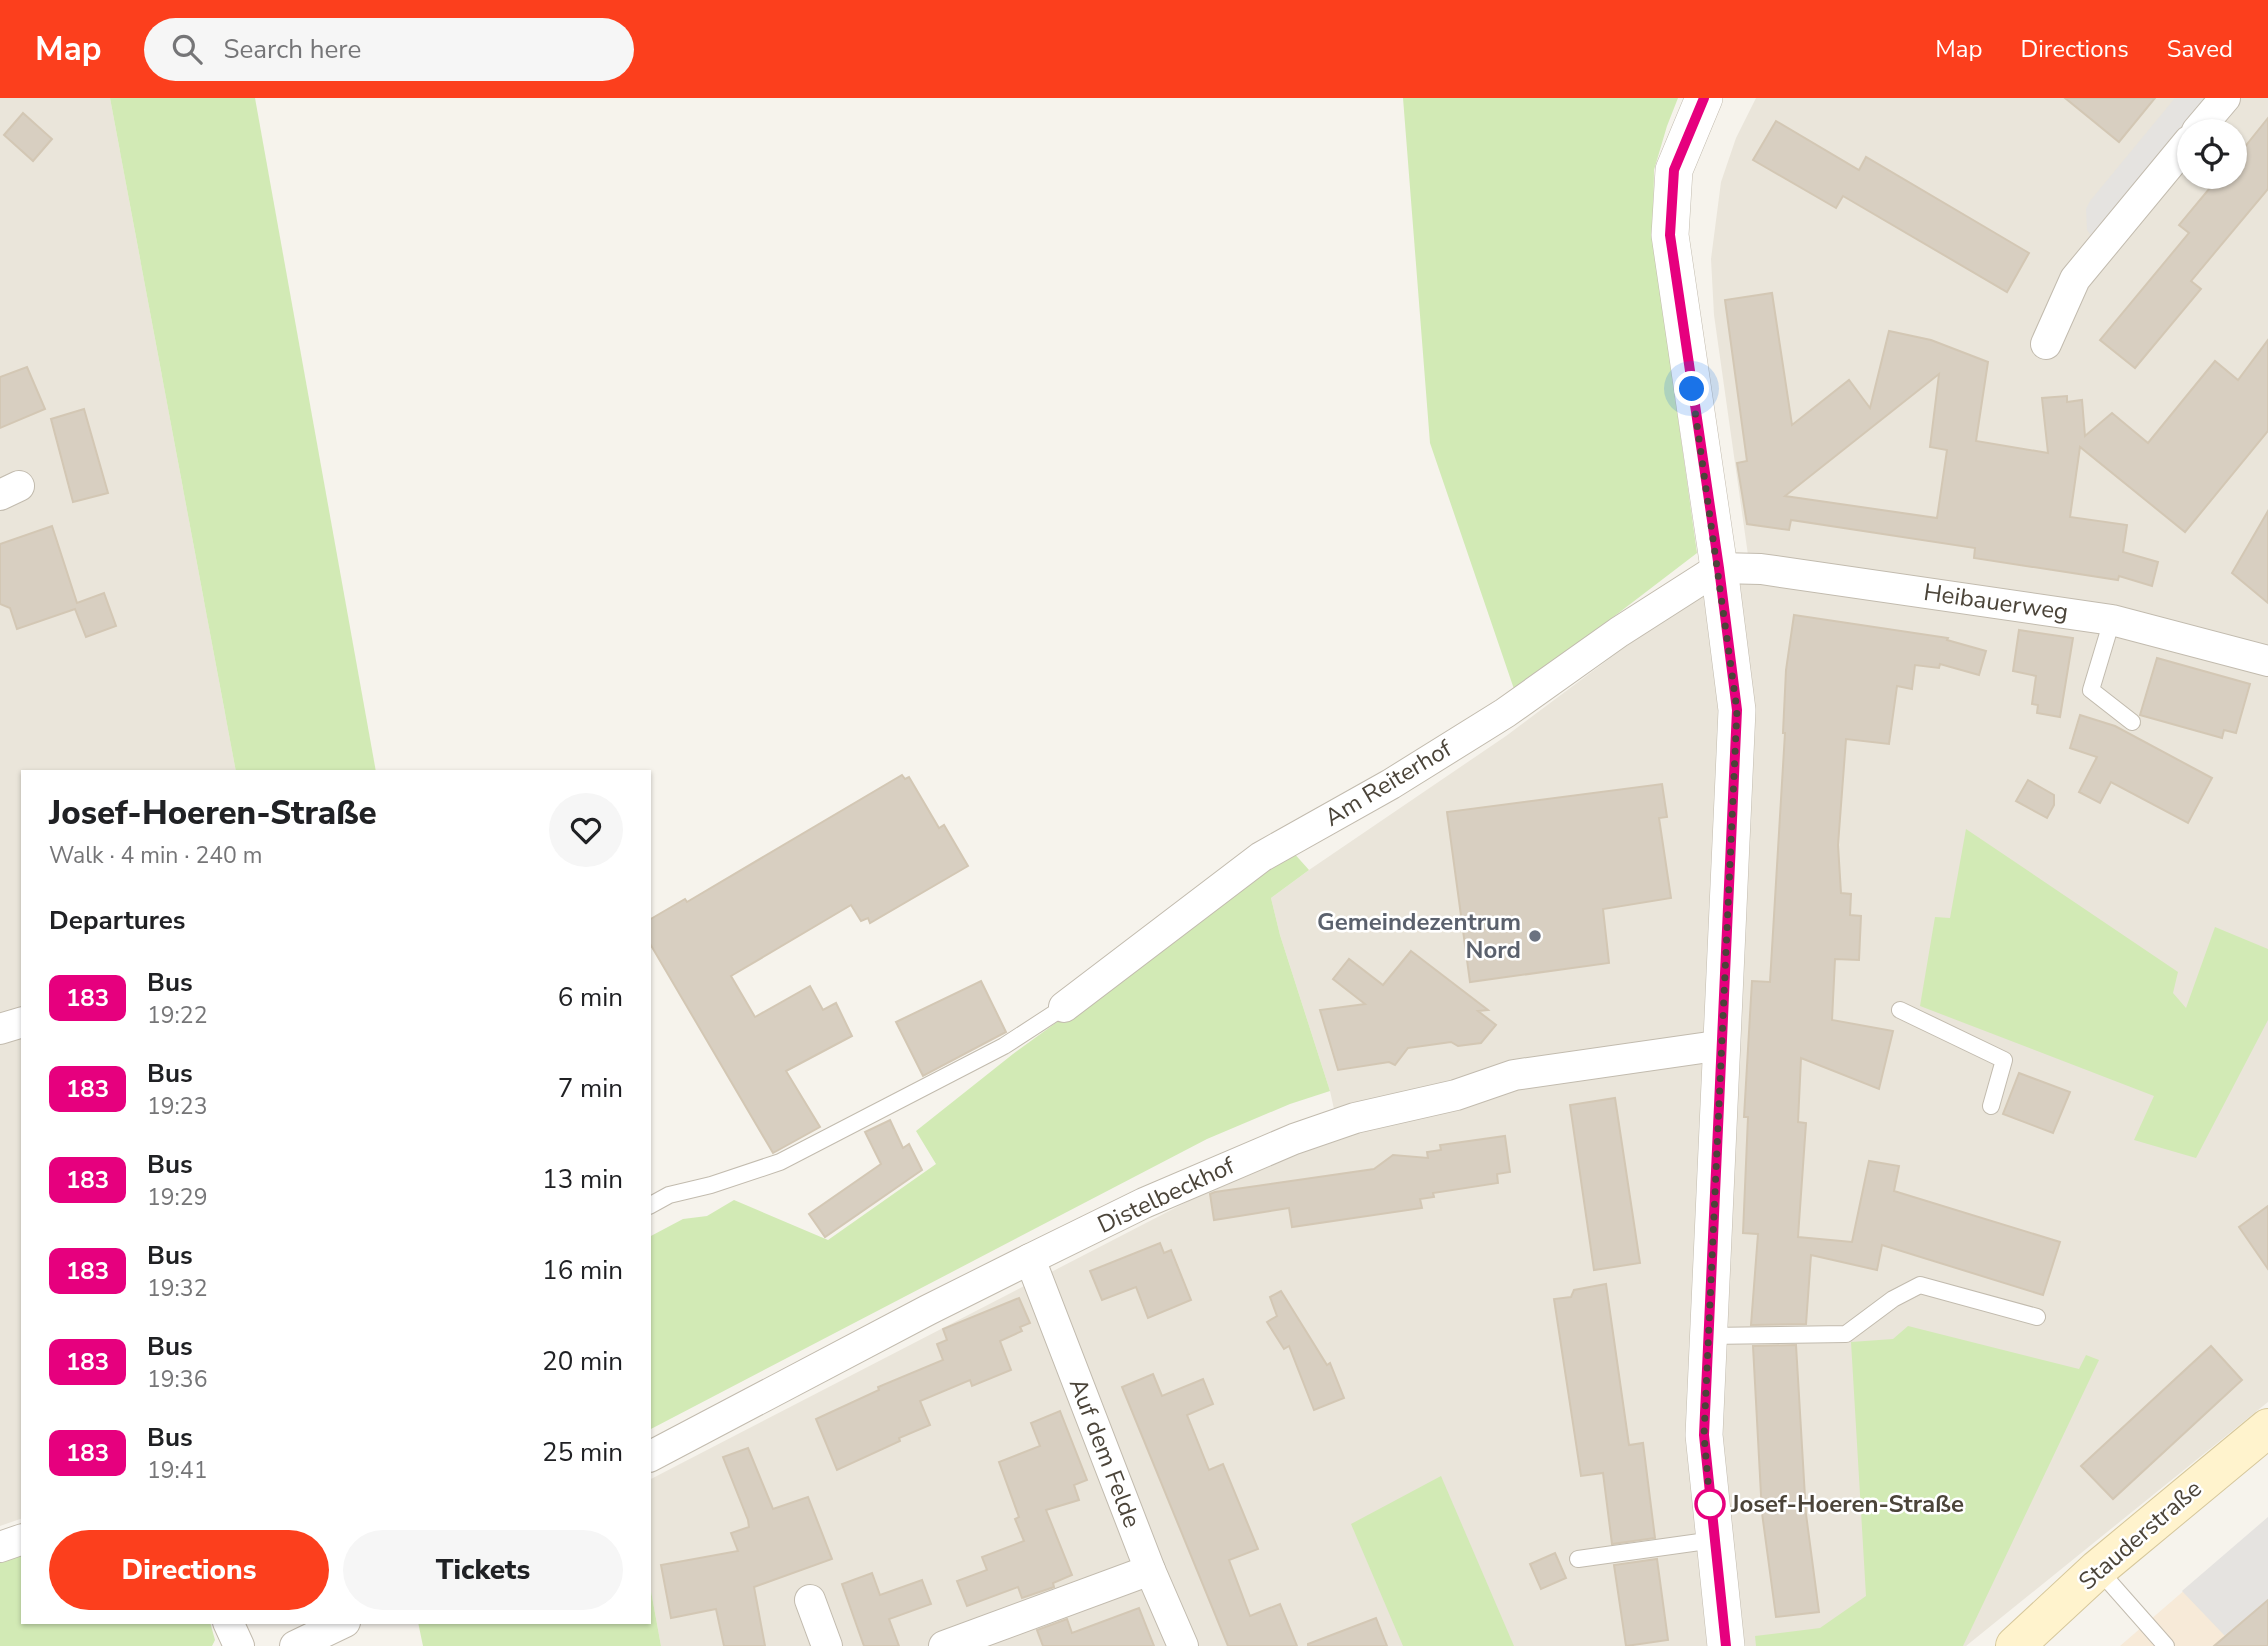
<!DOCTYPE html>
<meta charset="utf-8">
<style>
body{margin:0;font-family:"Nunito Sans",sans-serif;background:#f6f6f6;color:#202124;height:100vh;display:flex;flex-direction:column;font-size:26px;white-space:nowrap}
*{box-sizing:border-box;margin:0}
p{font-size:23px;color:#757577}
.icon{flex:none;width:38px;height:38px;fill:none;stroke:currentColor;stroke-width:2;stroke-linecap:round;stroke-linejoin:round}
.map{position:relative;flex:1;overflow:hidden}
.sheet{position:absolute;left:21px;top:672px;width:630px;height:854px;display:flex;flex-direction:column;background:#fff;border-radius:0px;box-shadow:0 2px 5px #0004}
.sheet>*{flex:none}
.badge{padding:0 14px;border-radius:10px;font-size:24px;line-height:46px}
.fabs{position:absolute;left:2177px;top:21px;display:grid;gap:14px}
.fabs a{display:grid;place-items:center;width:70px;height:70px;border-radius:50%;background:#fff;box-shadow:0 2px 5px #0004;font-size:35px}
.you{position:absolute;width:35px;height:35px;margin:-18px;border:5px solid #fff;border-radius:50%;background:#1a73e8;box-shadow:0 0 0 10px #1a73e833}
.map>.badge{position:absolute;translate:-50% -50%;box-shadow:0 0 0 4px #fff}
h2{padding:0 28px;font-size:26px;line-height:63px}
.round{display:grid;place-items:center;flex:none;width:74px;height:74px;border-radius:37px;background:#f6f6f6}
.head{display:flex;align-items:center;justify-content:space-between;height:119px;padding:0 28px}
h1{font-size:33px;font-weight:800;line-height:52px}
.primary-button{display:flex;gap:14px;margin-top:auto;padding:14px 28px}
.primary-button a{flex:1;height:80px;border-radius:42px;background:#fc3f1d;color:#fff;font-size:28px;font-weight:800;line-height:80px;text-align:center}
.primary-button a+a{background:#f6f6f6;color:#202124}
ul{padding:0;list-style:none}
li{display:flex;align-items:center;gap:21px;height:91px;padding:0 28px}
li div{flex:1}
li b{display:block;font-size:26px}
li em{font-style:normal}
li .badge{min-width:77px;font-weight:700;text-align:center}
header{display:flex;align-items:center;gap:42px;box-sizing:border-box;height:98px;padding:0 35px;background:#fc3f1d;color:#fff}
header strong{font-size:33px}
nav{display:flex;gap:38px;margin-inline-start:auto;font-size:24px}
.search{width:490px;height:63px;background:#f6f6f6;display:flex;align-items:center;gap:18px;box-sizing:border-box;padding:0 24px;border-radius:38px;color:#757577;font-size:26px}
.map>svg:first-child{display:block}
.residential{fill:#eae5da;fill-rule:evenodd}
.commercial{fill:#f7ead8}
.green{fill:#d2eab5}
.parking{fill:#e5e3e0}
.building{fill:#d8cfc1;stroke:#d3c7b4;stroke-width:2;fill-rule:evenodd}
.lines{fill:none;stroke-linecap:round;stroke-linejoin:round}
.service-casing{stroke:#c2bbae;stroke-width:18}
.minor-casing{stroke:#c2bbae;stroke-width:32}
.tertiary-casing{stroke:#c2bbae;stroke-width:38}
.secondary-casing{stroke:#d6c79b;stroke-width:40}
.service{stroke:#fff;stroke-width:16}
.minor{stroke:#fff;stroke-width:30}
.tertiary{stroke:#fff;stroke-width:37}
.secondary{stroke:#fff3cd;stroke-width:38}
.line-casing{stroke:#fff;stroke-width:16}
.line{stroke:#e6007e;stroke-width:10}
.walk{stroke:#4b4439;stroke-width:7;stroke-dasharray:0 12.6}
.worship-dot{fill:#6b7280;stroke:#fff;stroke-width:2.5}
.stop-dot{fill:#fff;stroke:#e6007e;stroke-width:3.5}
.labels{text-anchor:middle;stroke-width:5;stroke-linejoin:round;paint-order:stroke}
.street-label{font-size:24px;fill:#4b4439;stroke:#fff}
.worship-label{font-size:24px;font-weight:bold;fill:#5b616d;stroke:#fff;text-anchor:end}
.stop-label{font-size:24px;font-weight:bold;fill:#4b4439;stroke:#fff;text-anchor:start}
</style>
<header>
<strong>Map</strong>
<div class="search"><svg class="icon" aria-label="search" viewBox="0 0 24 24"><circle cx="10" cy="10" r="6"/><path d="M15 15l6 6"/></svg>Search here</div>
<nav><a>Map</a><a>Directions</a><a>Saved</a></nav>
</header>
<div class="map">
<svg width="2268" height="1548" viewBox="0 0 2268 1548">
<rect width="100%" height="100%" fill="#f6f3ec"/>
<g class="residential">
<path d="M 0,0 L 110,0 L 236,674 L 23,674 L 23,1420 L 0,1428 Z"/>
<path d="M 1756,0 L 2268,0 L 2268,1304 L 1966,1548 L 661,1548 L 649,1482 L 649,1382 L 1233,1080 L 1340,1038 L 1330,993 L 1280,837 L 1271,800 L 1309,772 L 1506,638 L 1748,457 L 1714,217 L 1711,161 L 1721,84 L 1736,40 ZM 2189,33 L 2235,33 L 2235,79 L 2189,79 Z"/>
</g>
<path class="commercial" d="M 2268,1420 L 2268,1548 L 2120,1548 Z"/>
<g class="green">
<path d="M 110,0 L 255,0 L 376,674 L 236,674 Z"/>
<path d="M 1403,0 L 1678,0 L 1667,28 L 1654,72 L 1653,141 L 1697,455 L 1515,594 L 1430,345 Z"/>
<path d="M 1966,731 L 2178,874 L 2173,895 L 2186,910 L 2215,829 L 2268,851 L 2268,922 L 2196,1060 L 2134,1042 L 2154,998 L 1920,908 L 1935,819 L 1950,820 Z"/>
<path d="M 1292,753 L 1309,772 L 1271,800 L 1280,837 L 1330,993 L 1290,1006 L 1207,1041 L 649,1332 L 649,1139 L 683,1121 L 707,1118 L 734,1102 L 828,1142 L 936,1066 L 916,1033 L 1013,956 Z"/>
<path d="M 1908,1228 L 2079,1271 L 2086,1257 L 2099,1262 L 1963,1548 L 1756,1548 L 1755,1538 L 1820,1530 L 1866,1498 L 1851,1244 L 1893,1241 Z"/>
<path d="M 1441,1378 L 1514,1548 L 1403,1548 L 1351,1426 Z"/>
<path d="M 23,1454 L 23,1524 L 210,1524 L 215,1542 L 212,1548 L 0,1548 L 0,1462 Z"/>
<path d="M 649,1482 L 661,1548 L 423,1548 L 418,1524 L 649,1524 Z"/>
</g>
<g class="parking">
<path d="M 2175,0 L 2208,0 L 2094,141 L 2087,132 L 2086,111 L 2090,103 Z"/>
<path d="M 2268,1419 L 2268,1502 L 2225,1538 L 2182,1493 Z"/>
</g>
<g class="building">
<path d="M 2065,0 L 2155,0 L 2119,44 Z"/>
<path d="M 23,15 L 52,41 L 33,63 L 4,37 Z"/>
<path d="M 2268,20 L 2268,91 L 2191,183 L 2201,191 L 2135,270 L 2100,242 L 2189,135 L 2179,127 L 2219,79 L 2235,79 L 2235,61 Z"/>
<path d="M 1776,23 L 1859,72 L 1866,59 L 2029,155 L 2007,194 L 1843,98 L 1836,110 L 1753,62 Z"/>
<path d="M 1772,195 L 1792,327 L 1849,282 L 1870,310 L 1889,233 L 1931,242 L 1988,264 L 1976,343 L 2048,355 L 2042,300 L 2067,298 L 2067,304 L 2082,302 L 2085,338 L 2112,315 L 2148,345 L 2215,263 L 2238,282 L 2268,242 L 2268,333 L 2185,434 L 2080,349 L 2070,419 L 2127,427 L 2123,454 L 2158,464 L 2152,488 L 2119,478 L 2118,482 L 1974,460 L 1975,450 L 1896,438 L 1791,422 L 1789,432 L 1747,426 L 1737,365 L 1747,363 L 1725,202 ZM 1939,276 L 1930,349 L 1947,352 L 1937,420 L 1785,398 Z"/>
<path d="M 27,269 L 45,311 L 0,330 L 0,279 Z"/>
<path d="M 84,311 L 108,395 L 73,404 L 51,321 Z"/>
<path d="M 2268,413 L 2268,505 L 2232,475 Z"/>
<path d="M 52,428 L 77,505 L 104,495 L 116,528 L 86,539 L 75,511 L 17,531 L 10,510 L 0,506 L 0,446 Z"/>
<path d="M 1794,517 L 1948,540 L 1947,542 L 1986,553 L 1979,577 L 1940,566 L 1939,570 L 1915,567 L 1912,591 L 1897,588 L 1889,646 L 1846,641 L 1838,747 L 1841,795 L 1851,796 L 1850,817 L 1861,818 L 1859,862 L 1835,861 L 1832,922 L 1893,933 L 1879,991 L 1801,960 L 1798,1024 L 1806,1025 L 1798,1139 L 1852,1144 L 1869,1063 L 1899,1068 L 1894,1093 L 2060,1144 L 2043,1197 L 1882,1147 L 1877,1172 L 1811,1157 L 1806,1226 L 1751,1227 L 1758,1136 L 1743,1135 L 1748,1019 L 1744,1019 L 1752,883 L 1770,884 L 1785,635 L 1783,635 L 1786,572 Z"/>
<path d="M 2019,532 L 2073,540 L 2060,619 L 2037,615 L 2038,607 L 2032,606 L 2036,578 L 2013,573 Z"/>
<path d="M 2157,560 L 2250,586 L 2236,635 L 2224,632 L 2222,640 L 2140,617 Z"/>
<path d="M 2080,617 L 2115,628 L 2212,680 L 2188,725 L 2111,684 L 2100,705 L 2079,694 L 2097,659 L 2070,650 Z"/>
<path d="M 902,677 L 905,681 L 909,679 L 939,730 L 944,727 L 968,768 L 870,825 L 868,820 L 861,823 L 851,807 L 731,878 L 755,919 L 810,888 L 823,912 L 836,905 L 852,938 L 786,973 L 820,1029 L 773,1055 L 649,844 L 649,822 L 685,801 L 687,804 Z"/>
<path d="M 2028,682 L 2054,697 L 2054,707 L 2047,720 L 2016,703 Z"/>
<path d="M 1662,686 L 1667,719 L 1659,720 L 1671,800 L 1603,811 L 1609,865 L 1470,884 L 1447,714 Z"/>
<path d="M 1411,853 L 1488,912 L 1478,913 L 1496,927 L 1481,945 L 1458,948 L 1451,944 L 1408,950 L 1395,967 L 1389,964 L 1338,972 L 1320,912 L 1365,906 L 1333,881 L 1349,861 L 1383,887 Z"/>
<path d="M 981,883 L 1006,934 L 923,978 L 896,924 Z"/>
<path d="M 2019,975 L 2070,994 L 2053,1035 L 2003,1016 Z"/>
<path d="M 1615,1000 L 1640,1165 L 1594,1172 L 1570,1007 Z"/>
<path d="M 890,1022 L 903,1050 L 909,1046 L 922,1072 L 825,1139 L 809,1116 L 881,1066 L 865,1034 Z"/>
<path d="M 1505,1038 L 1510,1074 L 1497,1076 L 1498,1085 L 1433,1095 L 1434,1099 L 1420,1101 L 1422,1110 L 1292,1129 L 1289,1110 L 1214,1122 L 1210,1096 L 1215,1094 L 1374,1071 L 1393,1057 L 1428,1060 L 1427,1054 L 1441,1052 L 1440,1047 Z"/>
<path d="M 2268,1108 L 2268,1171 L 2239,1129 Z"/>
<path d="M 1160,1145 L 1164,1155 L 1171,1152 L 1191,1202 L 1148,1220 L 1136,1189 L 1102,1202 L 1090,1173 Z"/>
<path d="M 1606,1186 L 1629,1347 L 1643,1345 L 1655,1440 L 1612,1446 L 1603,1375 L 1581,1378 L 1554,1201 L 1571,1199 L 1574,1192 Z"/>
<path d="M 1281,1193 L 1327,1267 L 1330,1265 L 1344,1300 L 1314,1312 L 1289,1248 L 1284,1251 L 1267,1224 L 1277,1218 L 1270,1199 Z"/>
<path d="M 1019,1200 L 1030,1225 L 1020,1229 L 1022,1233 L 1000,1243 L 1011,1272 L 972,1288 L 970,1282 L 920,1303 L 930,1327 L 899,1340 L 900,1343 L 837,1372 L 816,1321 L 879,1292 L 878,1289 L 943,1262 L 937,1246 L 947,1242 L 943,1231 Z"/>
<path d="M 1796,1247 L 1806,1416 L 1819,1514 L 1776,1519 L 1762,1415 L 1753,1248 Z"/>
<path d="M 2211,1248 L 2242,1282 L 2113,1401 L 2081,1368 Z"/>
<path d="M 1153,1276 L 1162,1298 L 1203,1281 L 1213,1306 L 1187,1317 L 1209,1372 L 1223,1366 L 1258,1451 L 1229,1462 L 1250,1518 L 1280,1506 L 1297,1548 L 1228,1548 L 1122,1289 Z"/>
<path d="M 1060,1313 L 1087,1382 L 1074,1387 L 1079,1402 L 1046,1412 L 1072,1477 L 1053,1485 L 1054,1489 L 1022,1500 L 1018,1489 L 967,1508 L 957,1483 L 987,1472 L 982,1459 L 1024,1443 L 1015,1421 L 1019,1419 L 999,1364 L 1040,1348 L 1031,1325 Z"/>
<path d="M 748,1350 L 773,1411 L 808,1399 L 832,1461 L 754,1489 L 765,1548 L 724,1548 L 716,1511 L 671,1520 L 661,1467 L 738,1453 L 731,1435 L 749,1429 L 748,1422 L 723,1359 Z"/>
<path d="M 1555,1455 L 1566,1480 L 1541,1491 L 1530,1466 Z"/>
<path d="M 1657,1461 L 1668,1542 L 1626,1548 L 1614,1467 Z"/>
<path d="M 872,1475 L 880,1497 L 922,1482 L 931,1506 L 889,1521 L 899,1548 L 864,1548 L 854,1520 L 842,1486 Z"/>
<path d="M 2268,1502 L 2268,1548 L 2214,1548 Z"/>
<path d="M 1139,1510 L 1154,1548 L 1043,1548 L 1037,1532 L 1067,1521 L 1072,1535 Z"/>
<path d="M 1376,1520 L 1387,1548 L 1308,1548 L 1308,1546 Z"/>
</g>
<g class="lines">
<defs>
<g id="service">
<path d="M 2112,522 L 2091,592 L 2132,624"/>
<path d="M 1900,912 L 2004,962 L 1991,1008"/>
<path d="M 649,1108 L 669,1097 L 711,1087 L 780,1064 L 1004,948 L 1064,909"/>
<path d="M 1708,1238 L 1846,1236 L 1893,1201 L 1920,1187 L 2037,1219"/>
<path d="M 1578,1461 L 1714,1442"/>
<path d="M 2098,1471 L 2166,1548"/>
</g>
<g id="minor">
<path d="M 2197,33 L 2225,0"/>
<path d="M 2046,246 L 2075,181 L 2189,43"/>
<path d="M 0,397 L 19,388"/>
<path d="M 1064,909 L 1261,759 L 1391,686 L 1505,615 L 1619,534 L 1719,470 L 1761,471 L 2112,522 L 2268,563"/>
<path d="M 0,931 L 23,924"/>
<path d="M 1030,1161 L 1150,1472 L 1183,1548"/>
<path d="M 649,1359 L 928,1212 L 1030,1161 L 1144,1105 L 1294,1041 L 1355,1020 L 1456,997 L 1514,977 L 1723,947"/>
<path d="M 0,1449 L 23,1441"/>
<path d="M 810,1502 L 827,1548"/>
<path d="M 228,1524 L 239,1548"/>
<path d="M 295,1548 L 345,1524"/>
<path d="M 944,1548 L 1150,1472"/>
</g>
<path id="tertiary" d="M 1704,0 L 1674,72 L 1670,137 L 1719,470 L 1737,612 L 1704,1337 L 1726,1548"/>
<path id="secondary" d="M 2015,1548 L 2098,1471 L 2268,1330"/>
</defs>
<use href="#service" class="service-casing"/>
<use href="#minor" class="minor-casing"/>
<use href="#tertiary" class="tertiary-casing"/>
<use href="#secondary" class="secondary-casing"/>
<use href="#service" class="service"/>
<use href="#minor" class="minor"/>
<use href="#tertiary" class="tertiary"/>
<use href="#secondary" class="secondary"/>
</g>
<g class="lines">
<defs>
<path id="line" d="M 1704,0 L 1674,72 L 1670,137 L 1719,470 L 1737,612 L 1704,1337 L 1726,1548"/>
</defs>
<use href="#line" class="line-casing"/>
<use href="#line" class="line"/>
<path class="walk" d="M 1692,291 L 1737,612 L 1704,1337 L 1710,1406"/>
</g>
<circle class="worship-dot" cx="1535" cy="838" r="7"/>
<circle class="stop-dot" cx="1710" cy="1406" r="14"/>
<g class="labels">
<g class="street-label">
<text transform="translate(1996 504) rotate(8)" y="8">Heibauerweg</text>
<text transform="translate(1388 685) rotate(-31)" y="8">Am Reiterhof</text>
<text transform="translate(1166 1097) rotate(-25)" y="8">Distelbeckhof</text>
<text transform="translate(1105 1355) rotate(69)" y="8">Auf dem Felde</text>
<text transform="translate(2140 1437) rotate(-41)" y="8">Stauderstraße</text>
</g>
<g class="worship-label">
<text x="1521" y="832">Gemeindezentrum<tspan x="1521" dy="28">Nord</tspan></text>
</g>
<g class="stop-label">
<text x="1731" y="1414">Josef-Hoeren-Straße</text>
</g>
</g>
</svg>
<div class="fabs">
<a><svg class="icon" aria-label="locate" viewBox="0 0 24 24"><circle cx="12" cy="12" r="6"/><path d="M12 2v4M12 18v4M2 12h4M18 12h4"/></svg></a>
</div>
<div class="you" style="left:1692px;top:291px"></div>
<section class="sheet">
<div class="head"><div><h1>Josef-Hoeren-Straße</h1><p>Walk · 4 min · 240 m</p></div><a class="round"><svg class="icon" aria-label="heart" viewBox="0 0 24 24"><path d="M12 20l-8-8c-3-5 5-10 8-4 3-6 11-1 8 4z"/></svg></a></div>
<h2>Departures</h2>
<ul>
<li><span class="badge" style="background:#e6007e;color:#fff">183</span><div><b>Bus</b><p>19:22</p></div><em>6 min</em></li>
<li><span class="badge" style="background:#e6007e;color:#fff">183</span><div><b>Bus</b><p>19:23</p></div><em>7 min</em></li>
<li><span class="badge" style="background:#e6007e;color:#fff">183</span><div><b>Bus</b><p>19:29</p></div><em>13 min</em></li>
<li><span class="badge" style="background:#e6007e;color:#fff">183</span><div><b>Bus</b><p>19:32</p></div><em>16 min</em></li>
<li><span class="badge" style="background:#e6007e;color:#fff">183</span><div><b>Bus</b><p>19:36</p></div><em>20 min</em></li>
<li><span class="badge" style="background:#e6007e;color:#fff">183</span><div><b>Bus</b><p>19:41</p></div><em>25 min</em></li>
</ul>
<div class="primary-button"><a>Directions</a><a>Tickets</a></div>
</section>
</div>
